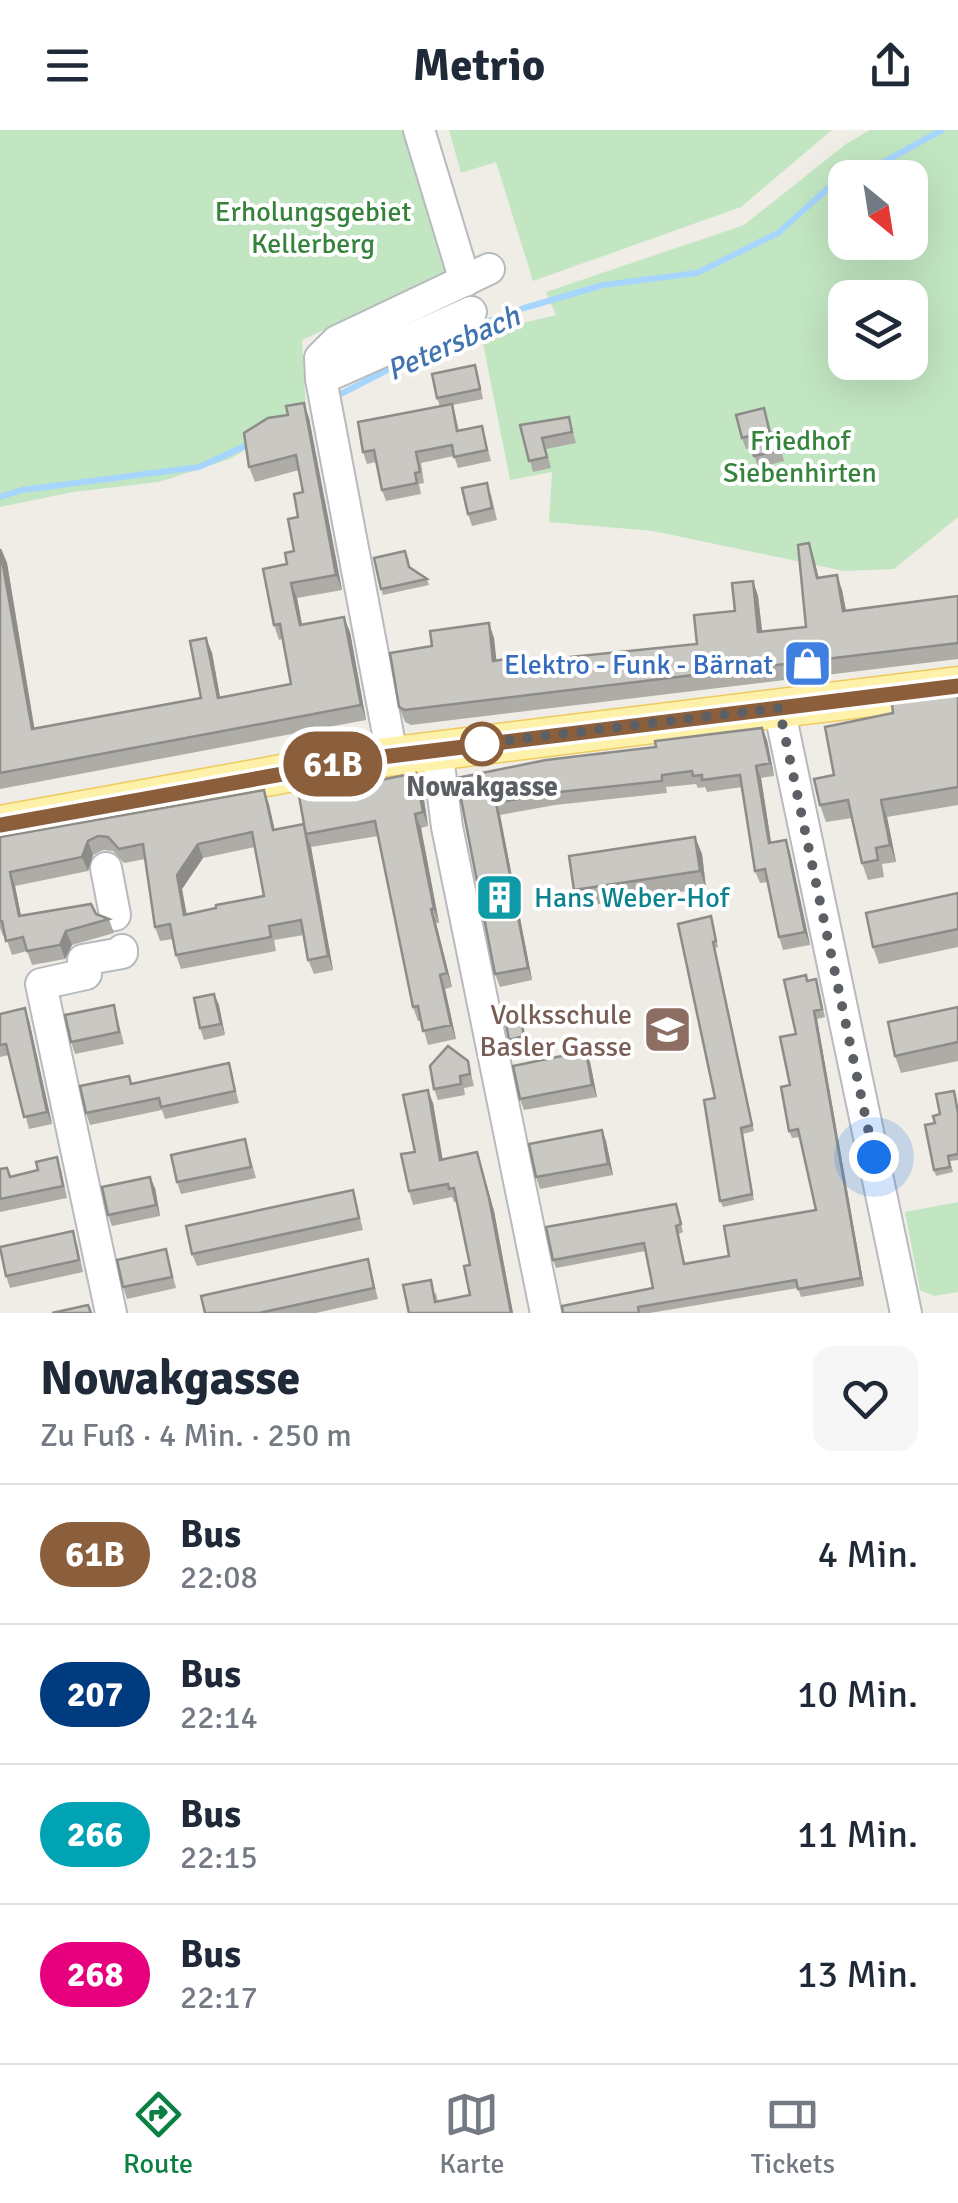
<!DOCTYPE html>
<html lang="de">
<meta charset="utf-8">
<style>
body{margin:0;font-family:Signika,sans-serif;background:#f6f6f7;color:#1f2937;height:100vh;display:flex;flex-direction:column;font-size:38px;white-space:nowrap}
*{box-sizing:border-box;margin:0}
p{font-size:32px;color:#747a83}
.icon{flex:none;width:55px;height:55px;fill:none;stroke:currentColor;stroke-width:2;stroke-linecap:round;stroke-linejoin:round}
.map{position:relative;height:1183px;overflow:hidden}
.side{display:flex;flex-direction:column;background:#fff;flex:1}
.side>*{flex:none}
.badge{padding:0 20px;border-radius:32px;font-size:35px;line-height:65px}
.needle{width:65px;rotate:150deg}
.controls{position:absolute;left:828px;top:30px;display:grid;gap:20px}
.controls a{display:grid;place-items:center;width:100px;height:100px;border-radius:20px;background:#fff;box-shadow:0 10px 40px #0002;font-size:50px}
.you{position:absolute;width:50px;height:50px;margin:-25px;border:8px solid #fff;border-radius:50%;background:#1a73e8;box-shadow:0 0 0 15px #1a73e833}
.map>.badge{position:absolute;translate:-50% -50%;box-shadow:0 0 0 5px #fff}
.round{display:grid;place-items:center;flex:none;width:105px;height:105px;border-radius:20px;background:#f6f6f7}
.head{display:flex;align-items:center;justify-content:space-between;height:170px;padding:0 40px}
h1{font-size:48px;font-weight:700;line-height:75px}
ul{padding:0;list-style:none}
li{display:flex;align-items:center;gap:30px;height:140px;padding:0 40px;border-top:2px solid #e0e1e3}
li div{flex:1}
li b{display:block;font-size:38px}
li em{font-style:normal}
li .badge{min-width:110px;font-weight:700;text-align:center}
header{display:flex;justify-content:space-between;align-items:center;height:130px;padding:0 40px;background:#fff;font-size:45px;font-weight:700}
.dock{display:flex;justify-content:space-around;align-items:center;height:140px;border-top:2px solid #e0e1e3;background:#fff;font-size:28px;color:#747a83}
.dock a{display:grid;justify-items:center;gap:5px}
.dock .active{color:#0b8043}
.map>svg:first-child{display:block}
.green{fill:#c2e6c2;fill-rule:evenodd}
.lines{fill:none;stroke-linecap:round;stroke-linejoin:round}
.stream{stroke:#a6d5fe;stroke-width:6}
.minor-casing{stroke:#b7babe;stroke-width:34}
.major-casing{stroke:#efca5d;stroke-width:41}
.minor{stroke:#fff;stroke-width:30}
.major{stroke:#fef2ab;stroke-width:38}
.wall{fill:#aeaca7;fill-rule:evenodd}
.shaded-wall{fill:#8d8c88}
.building{fill:#cac8c2;stroke:#8d8c88;stroke-width:2.5;fill-rule:evenodd}
.line-casing{stroke:#fff;stroke-width:22}
.line{stroke:#8b5e3c;stroke-width:15}
.walk{stroke:#5c6065;stroke-width:10;stroke-dasharray:0 18}
.stop-dot{fill:#fff;stroke:#8b5e3c;stroke-width:5}
.labels{text-anchor:middle;stroke-width:8;stroke-linejoin:round;paint-order:stroke}
.park-label{font-size:28px;fill:#36833c;stroke:#fff}
.shop-label{font-size:28px;fill:#366cbe;stroke:#fff;text-anchor:end}
.stop-label{font-size:28px;font-weight:bold;fill:#5c6065;stroke:#fff}
.culture-label{font-size:28px;fill:#0d838f;stroke:#fff;text-anchor:start}
.education-label{font-size:28px;fill:#785e54;stroke:#fff;text-anchor:end}
.water-label{font-size:30px;font-style:italic;fill:#4275b0;stroke:#fff}
</style>
<header><svg class="icon" aria-label="menu" viewBox="0 0 24 24"><path d="M4 6h16M4 12h16M4 18h16"/></svg>Metrio<svg class="icon" aria-label="share" viewBox="0 0 24 24"><path d="M12 15V3M7 8l5-5 5 5M5 13v7h14v-7"/></svg></header>
<div class="map">
<svg width="958" height="1183" viewBox="0 0 958 1183">
<rect width="100%" height="100%" fill="#efede5"/>
<g class="green">
<path d="M 0,0 L 407,0 L 451,141 L 302,210 L 306,282 L 230,329 L 159,352 L 73,362 L 0,377 Z"/>
<path d="M 449,0 L 832,0 L 741,77 L 533,151 L 496,32 L 461,43 Z"/>
<path d="M 870,0 L 958,0 L 958,387 L 894,439 L 844,441 L 653,401 L 549,392 L 552,342 L 510,350 L 481,203 L 556,185 L 546,162 L 744,95 L 846,14 ZM 845,48 L 910,48 L 910,112 L 845,112 ZM 845,168 L 910,168 L 910,232 L 845,232 Z"/>
<path d="M 958,1072 L 958,1162 L 934,1166 L 920,1160 L 905,1082 Z"/>
</g>
<g class="lines">
<g class="stream">
<path d="M 473,197 L 524,178 L 603,155 L 697,143 L 778,103 L 844,44 L 882,33 L 942,0"/>
<path d="M 335,267 L 453,206"/>
<path d="M 0,367 L 22,360 L 199,337 L 254,312"/>
</g>
<defs>
<g id="minor">
<path d="M 419,0 L 465,151"/>
<path d="M 321,249 L 471,182"/>
<path d="M 779,578 L 906,1183"/>
<path d="M 437,619 L 447,697 L 546,1183"/>
<path d="M 392,625 L 321,249 L 320,228 L 337,211 L 489,139"/>
<path d="M 106,738 L 115,785"/>
<path d="M 111,1183 L 41,854 L 86,844 L 83,830 L 122,823 L 122,820"/>
</g>
<path id="major" d="M 0,695 L 354,631 L 958,556"/>
</defs>
<use href="#minor" class="minor-casing"/>
<use href="#major" class="major-casing"/>
<use href="#minor" class="minor"/>
<use href="#major" class="major"/>
</g>
<g class="wall">
<path d="M 478,245 L 483,269 L 453,275 L 459,301 L 482,296 L 491,331 L 458,338 L 454,326 L 421,333 L 424,353 L 419,354 L 421,364 L 386,371 L 382,360 L 376,332 L 367,334 L 363,322 L 440,276 L 437,268 Z"/>
<path d="M 569,287 L 576,313 L 546,319 L 551,338 L 533,342 L 520,295 Z"/>
<path d="M 309,288 L 342,460 L 297,468 L 302,495 L 350,502 L 366,590 L 0,659 L 0,419 L 7,433 L 34,598 L 201,568 L 206,508 L 212,523 L 220,568 L 291,554 L 282,509 L 279,510 L 274,495 L 287,434 L 294,421 L 303,362 L 299,340 L 255,352 L 249,337 Z"/>
<path d="M 768,290 L 771,303 L 780,314 L 784,331 L 758,338 L 752,318 L 746,319 L 742,308 Z"/>
<path d="M 491,364 L 497,390 L 472,396 L 468,384 Z"/>
<path d="M 809,413 L 819,448 L 842,460 L 846,481 L 958,466 L 958,529 L 411,595 L 405,592 L 399,577 L 494,508 L 496,530 L 541,530 L 697,514 L 735,481 L 753,451 L 758,466 L 762,502 L 806,497 Z"/>
<path d="M 408,427 L 410,438 L 427,449 L 429,455 L 383,465 L 381,459 Z"/>
<path d="M 958,562 L 958,675 L 887,687 L 896,732 L 882,734 L 884,747 L 868,750 L 862,733 L 852,688 L 826,692 L 820,675 L 834,645 L 893,583 Z"/>
<path d="M 762,598 L 767,610 L 774,646 L 761,648 L 771,712 L 786,710 L 790,722 L 810,815 L 783,820 L 779,807 L 768,752 L 760,753 L 755,741 L 742,657 L 707,662 L 705,657 L 698,658 L 696,654 L 666,657 L 667,663 L 555,675 L 500,685 L 532,850 L 500,857 L 495,844 L 457,648 L 656,617 Z"/>
<path d="M 422,657 L 428,696 L 421,698 L 439,793 L 436,793 L 452,857 L 445,859 L 456,909 L 428,915 L 421,890 L 418,891 L 413,877 L 378,706 L 311,717 L 333,840 L 314,844 L 308,830 L 304,805 L 274,810 L 276,821 L 181,839 L 176,825 L 173,809 L 160,811 L 155,797 L 145,729 L 124,733 L 113,721 L 103,720 L 93,725 L 88,741 L 15,756 L 21,786 L 96,784 L 109,789 L 114,803 L 72,815 L 65,829 L 32,835 L 27,821 L 12,825 L 5,805 L 3,806 L 0,798 L 0,707 L 264,660 L 274,699 L 304,694 ZM 255,717 L 264,766 L 187,785 L 182,759 L 203,728 Z"/>
<path d="M 695,707 L 702,724 L 706,758 L 580,777 L 574,760 Z"/>
<path d="M 958,763 L 958,817 L 879,834 L 873,817 Z"/>
<path d="M 713,792 L 718,817 L 715,818 L 754,1001 L 743,1004 L 754,1070 L 723,1077 L 720,1071 L 715,968 L 678,794 Z"/>
<path d="M 816,849 L 825,887 L 817,889 L 864,1156 L 801,1167 L 798,1158 L 650,1183 L 563,1183 L 653,1158 L 645,1121 L 556,1138 L 553,1130 L 676,1074 L 683,1102 L 679,1104 L 685,1134 L 729,1126 L 816,1080 L 800,1007 L 792,1008 L 789,1001 L 790,955 L 796,904 L 808,851 Z"/>
<path d="M 214,864 L 225,905 L 204,910 L 200,898 Z"/>
<path d="M 114,875 L 124,914 L 75,924 L 71,912 Z"/>
<path d="M 958,877 L 958,931 L 901,943 L 895,926 Z"/>
<path d="M 519,880 L 526,912 L 511,916 L 509,910 Z"/>
<path d="M 0,884 L 29,890 L 52,994 L 29,999 L 9,925 L 0,927 Z"/>
<path d="M 468,931 L 474,956 L 464,958 L 465,965 L 438,970 L 434,959 Z"/>
<path d="M 590,932 L 597,967 L 524,980 L 520,969 Z"/>
<path d="M 229,933 L 239,973 L 165,989 L 162,980 L 90,995 L 86,983 L 129,946 L 132,954 Z"/>
<path d="M 954,961 L 958,978 L 958,1030 L 950,1031 L 953,1042 L 936,1046 L 934,1040 L 935,993 Z"/>
<path d="M 433,973 L 442,1029 L 477,1022 L 494,1081 L 513,1183 L 409,1183 L 436,1163 L 438,1172 L 470,1165 L 470,1135 L 457,1072 L 454,1072 L 452,1067 L 413,1075 L 409,1061 L 415,1022 Z"/>
<path d="M 602,1000 L 606,1011 L 613,1045 L 540,1059 L 536,1047 Z"/>
<path d="M 245,1009 L 256,1048 L 181,1064 L 177,1052 Z"/>
<path d="M 7,1038 L 11,1047 L 61,1039 L 67,1068 L 0,1082 L 0,1039 Z"/>
<path d="M 155,1058 L 160,1086 L 112,1096 L 108,1085 Z"/>
<path d="M 353,1060 L 363,1100 L 197,1136 L 192,1124 Z"/>
<path d="M 77,1113 L 83,1142 L 10,1158 L 6,1146 Z"/>
<path d="M 166,1119 L 176,1158 L 127,1169 L 123,1157 Z"/>
<path d="M 368,1129 L 378,1169 L 316,1183 L 205,1183 Z"/>
</g>
<g class="shaded-wall">
<path d="M 304,273 L 309,288 L 342,460 L 336,445 Z"/>
<path d="M 809,413 L 814,428 L 822,463 L 817,448 Z"/>
<path d="M 1,418 L 7,433 L 37,614 L 32,599 Z"/>
<path d="M 837,445 L 842,460 L 849,496 L 843,481 Z"/>
<path d="M 753,451 L 758,466 L 764,517 L 758,502 Z"/>
<path d="M 291,453 L 297,468 L 305,510 L 300,495 Z"/>
<path d="M 344,487 L 350,502 L 366,590 L 361,575 Z"/>
<path d="M 489,493 L 494,508 L 498,545 L 493,531 Z"/>
<path d="M 206,508 L 212,523 L 223,583 L 218,568 Z"/>
<path d="M 762,598 L 767,610 L 774,646 L 770,633 Z"/>
<path d="M 756,636 L 761,648 L 773,725 L 769,713 Z"/>
<path d="M 416,643 L 422,657 L 428,696 L 423,682 Z"/>
<path d="M 264,660 L 269,674 L 278,714 L 273,700 Z"/>
<path d="M 881,670 L 887,687 L 896,732 L 890,715 Z"/>
<path d="M 496,673 L 500,685 L 532,850 L 528,838 Z"/>
<path d="M 415,684 L 421,698 L 439,793 L 434,779 Z"/>
<path d="M 306,704 L 311,717 L 333,840 L 328,826 Z"/>
<path d="M 695,707 L 702,724 L 706,758 L 700,741 Z"/>
<path d="M 786,710 L 790,722 L 810,815 L 805,802 Z"/>
<path d="M 88,711 L 93,725 L 88,741 L 82,727 Z"/>
<path d="M 198,714 L 203,728 L 182,759 L 189,799 L 184,785 L 177,745 Z"/>
<path d="M 10,742 L 15,756 L 24,800 L 19,786 Z"/>
<path d="M 431,779 L 436,793 L 452,857 L 447,843 Z"/>
<path d="M 66,801 L 72,815 L 65,829 L 60,815 Z"/>
<path d="M 440,845 L 445,859 L 456,909 L 451,895 Z"/>
<path d="M 214,864 L 219,875 L 225,905 L 221,894 Z"/>
<path d="M 25,878 L 29,890 L 52,994 L 47,982 Z"/>
<path d="M 814,881 L 817,889 L 864,1156 L 861,1148 Z"/>
<path d="M 586,921 L 590,932 L 597,967 L 592,955 Z"/>
<path d="M 428,960 L 433,973 L 445,1043 L 440,1030 Z"/>
<path d="M 602,1000 L 606,1011 L 613,1045 L 608,1034 Z"/>
<path d="M 477,1022 L 494,1081 L 513,1183 L 511,1183 Z"/>
<path d="M 150,1047 L 155,1058 L 160,1086 L 156,1075 Z"/>
</g>
<g class="building">
<path d="M 475,235 L 480,259 L 437,268 L 432,244 Z"/>
<path d="M 304,273 L 336,445 L 291,453 L 300,495 L 344,487 L 361,575 L 0,643 L 0,419 L 32,599 L 201,568 L 190,511 L 206,508 L 218,568 L 291,554 L 280,494 L 274,495 L 263,439 L 287,434 L 285,423 L 294,421 L 288,389 L 298,387 L 294,364 L 303,362 L 296,325 L 249,337 L 244,303 L 268,288 L 288,285 L 286,276 Z"/>
<path d="M 452,274 L 457,301 L 482,296 L 487,320 L 454,327 L 452,315 L 416,322 L 420,342 L 415,343 L 417,353 L 382,360 L 374,320 L 363,322 L 358,292 Z"/>
<path d="M 764,278 L 770,303 L 776,302 L 780,320 L 754,326 L 749,306 L 742,308 L 736,285 Z"/>
<path d="M 569,287 L 572,302 L 542,308 L 547,327 L 529,331 L 520,295 Z"/>
<path d="M 487,353 L 492,378 L 468,384 L 462,358 Z"/>
<path d="M 809,413 L 817,448 L 837,445 L 843,481 L 958,466 L 958,513 L 405,580 L 399,577 L 390,523 L 432,516 L 430,501 L 489,493 L 493,531 L 521,527 L 521,530 L 541,530 L 697,514 L 694,485 L 735,481 L 732,453 L 753,451 L 758,502 L 806,497 L 798,415 Z"/>
<path d="M 405,421 L 409,437 L 427,449 L 381,459 L 374,428 Z"/>
<path d="M 958,562 L 958,657 L 881,670 L 890,715 L 876,718 L 878,730 L 862,733 L 848,670 L 820,675 L 814,649 L 834,645 L 825,597 L 893,583 L 892,573 Z"/>
<path d="M 762,598 L 770,633 L 756,636 L 769,713 L 786,710 L 805,802 L 779,807 L 765,739 L 755,741 L 740,645 L 702,650 L 702,645 L 693,646 L 692,641 L 662,645 L 662,651 L 550,663 L 496,673 L 528,838 L 495,844 L 457,648 L 546,630 L 656,617 L 655,611 Z"/>
<path d="M 416,643 L 423,682 L 415,684 L 434,779 L 431,779 L 447,843 L 440,845 L 451,895 L 423,901 L 418,876 L 413,877 L 375,691 L 306,704 L 304,695 L 328,826 L 308,830 L 301,790 L 269,796 L 271,807 L 176,825 L 170,794 L 155,797 L 143,714 L 119,719 L 108,707 L 98,706 L 88,711 L 82,727 L 10,742 L 19,786 L 91,774 L 96,784 L 109,789 L 66,801 L 60,815 L 27,821 L 23,807 L 6,811 L 2,791 L 0,791 L 0,707 L 264,660 L 273,700 L 304,694 L 299,666 ZM 252,702 L 264,766 L 216,775 L 216,778 L 184,785 L 177,745 L 198,714 Z"/>
<path d="M 695,707 L 700,741 L 574,760 L 569,726 Z"/>
<path d="M 958,763 L 958,799 L 873,817 L 866,783 Z"/>
<path d="M 711,786 L 716,811 L 713,812 L 752,995 L 741,998 L 752,1064 L 720,1071 L 704,970 L 715,968 L 678,794 Z"/>
<path d="M 806,845 L 807,851 L 816,849 L 822,879 L 814,881 L 861,1148 L 798,1159 L 796,1150 L 638,1177 L 639,1183 L 563,1183 L 562,1176 L 653,1158 L 644,1113 L 553,1130 L 546,1097 L 676,1074 L 681,1094 L 676,1096 L 684,1134 L 729,1126 L 724,1096 L 816,1080 L 798,999 L 789,1001 L 781,957 L 790,955 L 780,907 L 796,904 L 784,850 Z"/>
<path d="M 214,864 L 221,894 L 200,898 L 194,868 Z"/>
<path d="M 114,875 L 119,902 L 71,912 L 65,885 Z"/>
<path d="M 958,877 L 958,912 L 895,926 L 888,892 Z"/>
<path d="M 25,878 L 47,982 L 24,987 L 6,914 L 0,915 L 0,884 Z"/>
<path d="M 519,880 L 524,906 L 509,910 L 504,883 Z"/>
<path d="M 448,916 L 468,931 L 470,944 L 460,946 L 461,954 L 434,959 L 430,936 Z"/>
<path d="M 586,921 L 592,955 L 520,969 L 513,936 Z"/>
<path d="M 229,933 L 235,961 L 161,977 L 159,968 L 86,983 L 80,956 L 129,946 L 131,954 Z"/>
<path d="M 428,960 L 440,1030 L 477,1022 L 489,1068 L 511,1183 L 409,1183 L 403,1155 L 431,1150 L 435,1172 L 470,1165 L 464,1136 L 470,1135 L 454,1058 L 449,1059 L 448,1054 L 409,1061 L 401,1024 L 415,1022 L 403,965 Z"/>
<path d="M 954,961 L 958,983 L 958,1024 L 948,1026 L 950,1037 L 934,1040 L 925,995 L 935,993 L 933,986 L 940,984 L 936,964 Z"/>
<path d="M 602,1000 L 608,1034 L 536,1047 L 529,1014 Z"/>
<path d="M 245,1009 L 251,1037 L 177,1052 L 171,1025 Z"/>
<path d="M 57,1027 L 63,1056 L 0,1069 L 0,1039 L 7,1038 L 10,1047 L 38,1040 L 36,1032 Z"/>
<path d="M 150,1047 L 156,1075 L 108,1085 L 102,1057 Z"/>
<path d="M 353,1060 L 359,1088 L 192,1124 L 186,1096 Z"/>
<path d="M 73,1101 L 79,1130 L 6,1146 L 0,1117 Z"/>
<path d="M 166,1119 L 172,1147 L 123,1157 L 117,1130 Z"/>
<path d="M 368,1129 L 374,1158 L 259,1183 L 205,1183 L 201,1166 Z"/>
<path d="M 88,1175 L 91,1183 L 52,1183 Z"/>
</g>
<g class="lines">
<defs>
<path id="line" d="M 0,695 L 366,629 L 958,556"/>
</defs>
<use href="#line" class="line-casing"/>
<use href="#line" class="line"/>
<path class="walk" d="M 482,614 L 478,614 L 779,578 L 874,1027"/>
</g>
<defs>
<symbol id="shop-square" viewBox="-11 -11 22 22"><rect x="-9" y="-9" width="18" height="18" rx="4" fill="#3f7fe0" stroke="#fff"/><path d="M-5-2.5h2.3a2.7 3.5 0 0 1 5.4 0H5L5.5 6h-11ZM-1.5-2.5h3a1.5 2.3 0 0 0-3 0Z" fill="#fff"/></symbol>
<symbol id="building-square" viewBox="-11 -11 22 22"><rect x="-9" y="-9" width="18" height="18" rx="4" fill="#0f9aa8" stroke="#fff"/><path d="M-4-6H4V6H1V3H-1V6H-4ZM-2.5-4.3h1.7v1.8h-1.7ZM.8-4.3h1.7v1.8H.8ZM-2.5-1h1.7V.8h-1.7ZM.8-1h1.7V.8H.8Z" fill="#fff"/></symbol>
<symbol id="school-square" viewBox="-11 -11 22 22"><rect x="-9" y="-9" width="18" height="18" rx="4" fill="#8d6e63" stroke="#fff"/><path d="M0-5L7-2L0 1L-7-2ZM-4 1L0 2.5L4 1V4Q0 6-4 4Z" fill="#fff"/></symbol>
</defs>
<g fill-rule="evenodd">
<use href="#shop-square" x="780" y="506" width="55" height="55"/>
<use href="#building-square" x="472" y="740" width="55" height="55"/>
<use href="#school-square" x="640" y="872" width="55" height="55"/>
</g>
<circle class="stop-dot" cx="482" cy="614" r="20"/>
<g class="labels">
<g class="park-label">
<text x="313" y="91">Erholungsgebiet<tspan x="313" dy="32">Kellerberg</tspan></text>
<text x="800" y="320">Friedhof<tspan x="800" dy="32">Siebenhirten</tspan></text>
</g>
<g class="shop-label">
<text x="773" y="544">Elektro - Funk - Bärnat</text>
</g>
<g class="stop-label">
<text x="482" y="666">Nowakgasse</text>
</g>
<g class="culture-label">
<text x="534" y="777">Hans Weber-Hof</text>
</g>
<g class="education-label">
<text x="632" y="894">Volksschule<tspan x="632" dy="32">Basler Gasse</tspan></text>
</g>
<g class="water-label">
<text transform="translate(453 213) rotate(-24)" y="10">Petersbach</text>
</g>
</g>
</svg>
<div class="controls">
<a><svg class="needle" viewBox="-14 -14 28 28"><path d="M0-13l5 13h-10z" fill="#e53935"/><path d="M0 13l5-13h-10z" fill="#747a83"/></svg></a>
<a><svg class="icon" aria-label="layers" viewBox="0 0 24 24"><path d="M12 4l9 5-9 5-9-5zM3 14l9 5 9-5"/></svg></a>
</div>
<div class="you" style="left:874px;top:1027px"></div>
<b class="badge" style="left:333px;top:634px;background:#8b5e3c;color:#fff">61B</b>
</div>
<section class="side">
<div class="head"><div><h1>Nowakgasse</h1><p>Zu Fuß · 4 Min. · 250 m</p></div><a class="round"><svg class="icon" aria-label="heart" viewBox="0 0 24 24"><path d="M12 20l-8-8c-3-5 5-10 8-4 3-6 11-1 8 4z"/></svg></a></div>
<ul>
<li><span class="badge" style="background:#8b5e3c;color:#fff">61B</span><div><b>Bus</b><p>22:08</p></div><em>4 Min.</em></li>
<li><span class="badge" style="background:#003b80;color:#fff">207</span><div><b>Bus</b><p>22:14</p></div><em>10 Min.</em></li>
<li><span class="badge" style="background:#00a3b4;color:#fff">266</span><div><b>Bus</b><p>22:15</p></div><em>11 Min.</em></li>
<li><span class="badge" style="background:#e6007e;color:#fff">268</span><div><b>Bus</b><p>22:17</p></div><em>13 Min.</em></li>
</ul>
</section>
<nav class="dock">
<a class="active"><svg class="icon" aria-label="directions" viewBox="0 0 24 24"><path d="M12 3l9 9-9 9-9-9zM9 14v-3h6M13 9l2 2-2 2"/></svg>Route</a>
<a><svg class="icon" aria-label="map" viewBox="0 0 24 24"><path d="M3 6l6-2 6 2 6-2v14l-6 2-6-2-6 2zM9 4v14M15 6v14"/></svg>Karte</a>
<a><svg class="icon" aria-label="tickets" viewBox="0 0 24 24"><path d="M3 7h18v10H3zM15 7v10"/></svg>Tickets</a>
</nav>
